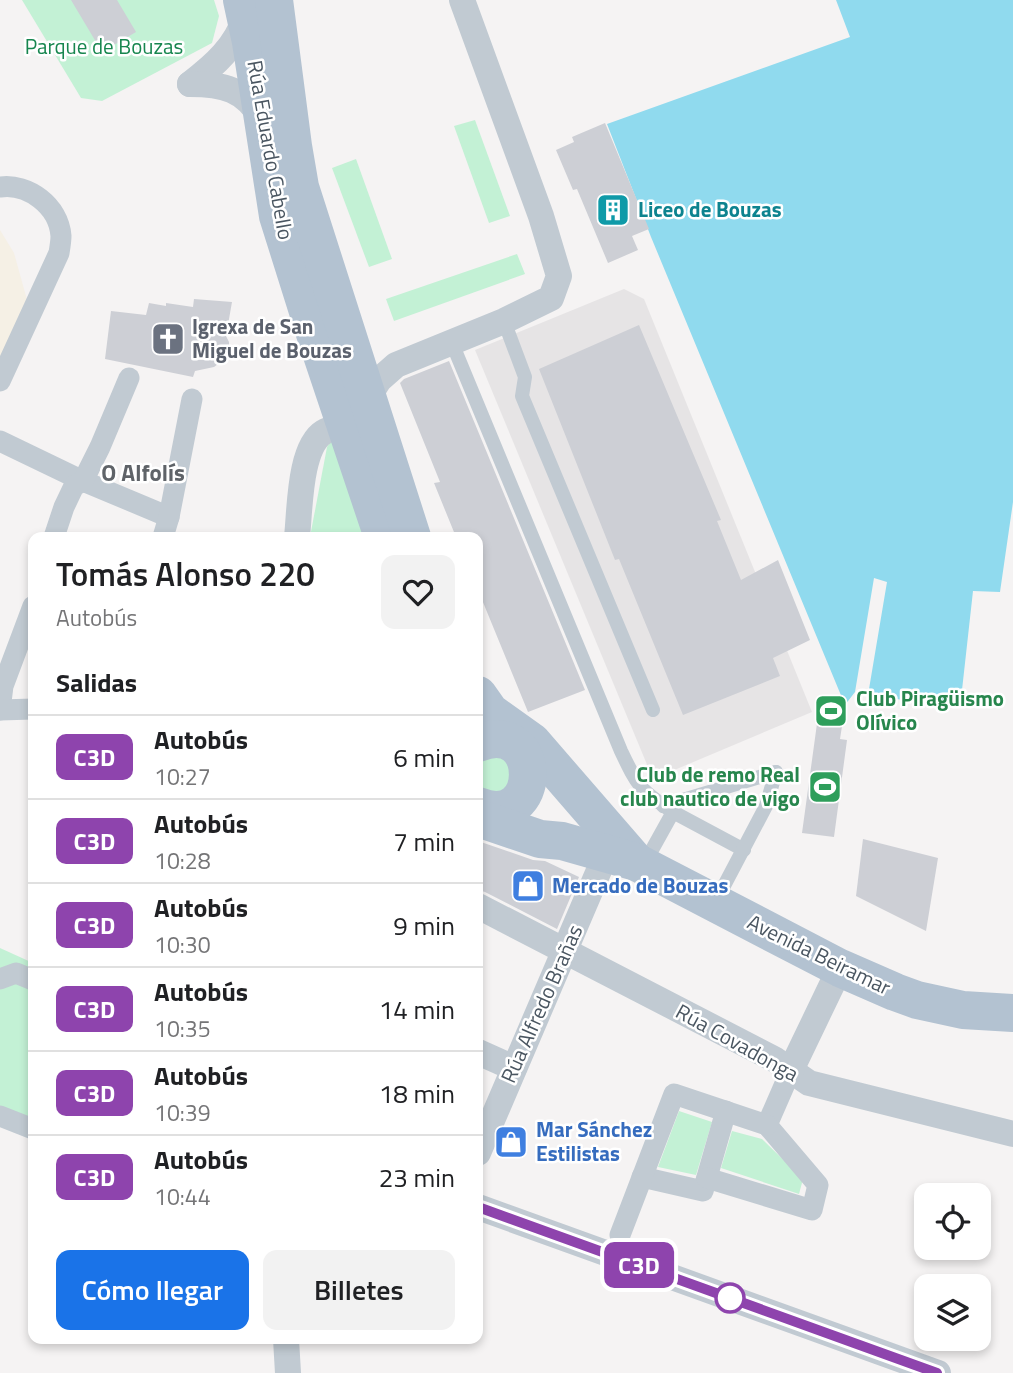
<!DOCTYPE html>
<html lang="es">
<meta charset="utf-8">
<style>
body{margin:0;font-family:"Titillium Web",sans-serif;background:#f2f2f2;color:#202124;height:100vh;display:flex;flex-direction:column;font-size:26px;white-space:nowrap}
*{box-sizing:border-box;margin:0}
p{font-size:23px;color:#757577}
.icon{flex:none;width:38px;height:38px;fill:none;stroke:currentColor;stroke-width:2;stroke-linecap:round;stroke-linejoin:round}
.map{position:relative;flex:1;overflow:hidden}
.sheet{position:absolute;left:28px;top:532px;width:455px;height:812px;display:flex;flex-direction:column;background:#fff;border-radius:14px;box-shadow:0 4px 10px #0003}
.sheet>*{flex:none}
.badge{padding:0 14px;border-radius:10px;font-size:24px;line-height:46px}
.buttons{position:absolute;left:914px;top:1183px;display:grid;gap:14px}
.buttons a{display:grid;place-items:center;width:77px;height:77px;border-radius:14px;background:#fff;box-shadow:0 4px 10px #0003;font-size:35px}
.map>.badge{position:absolute;translate:-50% -50%;box-shadow:0 0 0 4px #fff}
h2{padding:0 28px;font-size:26px;line-height:63px}
.round{display:grid;place-items:center;flex:none;width:74px;height:74px;border-radius:14px;background:#f2f2f2}
.head{display:flex;align-items:center;justify-content:space-between;height:119px;padding:0 28px}
h1{font-size:33px;font-weight:600;line-height:52px}
.primary-button{display:flex;gap:14px;margin-top:auto;padding:14px 28px}
.primary-button a{flex:1;height:80px;border-radius:14px;background:#1a73e8;color:#fff;font-size:28px;font-weight:600;line-height:80px;text-align:center}
.primary-button a+a{background:#f2f2f2;color:#202124}
ul{padding:0;list-style:none}
li{display:flex;align-items:center;gap:21px;height:84px;padding:0 28px;border-top:2px solid #e0e0e0}
li div{flex:1}
li b{display:block;font-size:26px}
li em{font-style:normal}
li .badge{min-width:77px;font-weight:700;text-align:center}
.map>svg:first-child{display:block}
.education{fill:#e6e4e5}
.green{fill:#c3f1d5}
.sand{fill:#f5f0e5}
.water{fill:#90daee}
.building{fill:#cdcfd5}
.lines{fill:none;stroke-linecap:round;stroke-linejoin:round}
.service{stroke:#c1cad2;stroke-width:14}
.pedestrian{stroke:#c1cad2;stroke-width:21}
.minor{stroke:#c1cad2;stroke-width:26}
.primary{stroke:#b3c2d1;stroke-width:38}
.line-casing{stroke:#fff;stroke-width:16}
.line{stroke:#8e44ad;stroke-width:10}
.stop-dot{fill:#fff;stroke:#8e44ad;stroke-width:3.5}
.labels{text-anchor:middle;stroke-width:5;stroke-linejoin:round;paint-order:stroke}
.park-label{font-size:21px;fill:#17864f;stroke:#fff}
.street-label{font-size:21px;fill:#4a5661;stroke:#fff}
.culture-label{font-size:21px;font-weight:bold;fill:#0d838f;stroke:#fff;text-anchor:start}
.worship-label{font-size:21px;font-weight:bold;fill:#5b616d;stroke:#fff;text-anchor:start}
.leisure-label{font-size:21px;font-weight:bold;fill:#27864d;stroke:#fff;text-anchor:start}
.shop-label{font-size:21px;font-weight:bold;fill:#366cbe;stroke:#fff;text-anchor:start}
.neighbourhood-label{font-size:23px;font-weight:bold;fill:#5f6368;stroke:#fff}
</style>
<div class="map">
<svg width="1013" height="1373" viewBox="0 0 1013 1373">
<rect width="100%" height="100%" fill="#f5f3f3"/>
<path class="education" d="M 624,289 L 644,299 L 812,712 L 653,779 L 475,350 Z"/>
<g class="green">
<path d="M 22,0 L 214,0 L 219,16 L 212,43 L 102,101 L 81,98 Z"/>
<path d="M 475,120 L 510,216 L 489,223 L 454,126 Z"/>
<path d="M 356,159 L 392,259 L 369,267 L 332,168 Z"/>
<path d="M 517,254 L 525,274 L 394,321 L 386,299 Z"/>
<path d="M 332,440 L 371,537 L 310,537 L 327,447 Z"/>
<path d="M 507,751 L 516,791 L 478,794 L 478,755 Z"/>
<path d="M 0,948 L 33,963 L 33,1138 L 0,1124 Z"/>
<path d="M 679,1111 L 712,1122 L 696,1175 L 658,1167 Z"/>
<path d="M 732,1131 L 762,1139 L 803,1179 L 799,1194 L 721,1168 Z"/>
</g>
<path class="sand" d="M 0,230 L 14,253 L 29,307 L 0,381 Z"/>
<path class="water" d="M 836,0 L 1013,0 L 1013,502 L 1000,592 L 973,591 L 960,708 L 868,695 L 887,582 L 874,578 L 855,692 L 845,705 L 651,237 L 607,124 L 850,37 Z"/>
<g class="building">
<path d="M 71,0 L 117,0 L 136,32 L 102,52 Z"/>
<path d="M 605,123 L 649,229 L 632,236 L 638,250 L 608,263 L 577,189 L 573,190 L 556,150 L 574,142 L 572,137 Z"/>
<path d="M 194,299 L 232,302 L 226,336 L 229,342 L 229,352 L 222,361 L 214,367 L 195,371 L 193,377 L 105,359 L 111,311 L 146,315 L 149,303 L 166,306 L 166,303 L 193,307 Z"/>
<path d="M 639,325 L 721,520 L 717,521 L 741,580 L 778,560 L 810,640 L 773,658 L 780,676 L 683,715 L 619,559 L 615,560 L 539,369 Z"/>
<path d="M 449,361 L 585,690 L 528,712 L 478,590 L 478,537 L 456,537 L 434,483 L 440,482 L 400,383 L 404,379 Z"/>
<path d="M 846,700 L 840,739 L 847,740 L 834,837 L 802,833 L 819,709 Z"/>
<path d="M 863,839 L 938,858 L 926,931 L 856,896 Z"/>
<path d="M 478,841 L 533,860 L 545,861 L 579,877 L 557,929 L 485,892 L 478,890 Z"/>
</g>
<g class="lines">
<g class="service">
<path d="M 504,321 L 525,377 L 522,396 L 653,710"/>
<path d="M 452,343 L 621,751 C 638,787 640,790 673,812 L 643,866"/>
<path d="M 663,806 L 776,772"/>
<path d="M 673,812 L 744,850"/>
<path d="M 716,901 L 766,806 L 776,772"/>
</g>
<g class="pedestrian">
<path d="M 0,187 C 28,183 59,206 61,236 C 61,241 60,247 59,253 L 0,381"/>
<path d="M 0,441 L 83,481 L 169,517"/>
<path d="M 54,537 L 64,507 L 74,486 L 83,481 L 100,447 L 129,378"/>
<path d="M 163,537 L 169,517 L 192,399"/>
<path d="M 0,710 L 3,686 L 33,606"/>
<path d="M 0,710 L 33,709"/>
<path d="M 0,979 L 16,973 L 33,980"/>
<path d="M 0,1116 L 33,1129"/>
<path d="M 642,1177 L 703,1191 L 726,1111"/>
<path d="M 707,1178 L 812,1210 L 818,1185 L 767,1125 L 791,1070"/>
<path d="M 620,1235 L 674,1094 L 767,1125"/>
</g>
<g class="minor">
<path d="M 190,84 C 216,64 235,47 246,16"/>
<path d="M 190,84 C 223,84 245,89 262,119"/>
<path d="M 367,399 L 379,380 L 396,365 L 504,321 L 551,298 L 559,276 L 541,216 L 462,0"/>
<path d="M 297,537 C 300,511 299,447 324,432 C 330,428 339,427 345,424"/>
<path d="M 478,906 L 774,1059 L 809,1083 L 1013,1134"/>
<path d="M 478,1052 L 514,1068"/>
<path d="M 791,1070 L 840,968"/>
<path d="M 478,1153 L 606,854"/>
<path d="M 478,1207 L 938,1373"/>
<path d="M 286,1339 L 288,1373"/>
</g>
<g class="primary">
<path d="M 242,0 L 251,42 L 278,216 L 317,340 L 383,537"/>
<path d="M 274,0 L 293,146 L 300,187 L 412,537"/>
<path d="M 478,695 L 490,712 L 532,742 L 636,862"/>
<path d="M 478,743 C 545,717 544,832 478,806"/>
<path d="M 478,818 L 540,839 L 562,841 L 636,862 L 840,968 L 895,992 L 917,1000 L 963,1010 L 1013,1013"/>
</g>
</g>
<g class="lines">
<defs>
<path id="line" d="M 478,1207 L 937,1373"/>
</defs>
<use href="#line" class="line-casing"/>
<use href="#line" class="line"/>
</g>
<defs>
<symbol id="building-square" viewBox="-11 -11 22 22"><rect x="-9" y="-9" width="18" height="18" rx="4" fill="#0f9aa8" stroke="#fff"/><path d="M-4-6H4V6H1V3H-1V6H-4ZM-2.5-4.3h1.7v1.8h-1.7ZM.8-4.3h1.7v1.8H.8ZM-2.5-1h1.7V.8h-1.7ZM.8-1h1.7V.8H.8Z" fill="#fff"/></symbol>
<symbol id="church-square" viewBox="-11 -11 22 22"><rect x="-9" y="-9" width="18" height="18" rx="4" fill="#6b7280" stroke="#fff"/><path d="M-1.2-6h2.4v3.5h3.3v2.4h-3.3V6h-2.4V-.1h-3.3v-2.4h3.3Z" fill="#fff"/></symbol>
<symbol id="stadium-square" viewBox="-11 -11 22 22"><rect x="-9" y="-9" width="18" height="18" rx="4" fill="#2e9e5b" stroke="#fff"/><path d="M0-5a6.5 5 0 1 0 0 10a6.5 5 0 1 0 0-10ZM-3.5-1.8h7v3.6h-7Z" fill="#fff"/></symbol>
<symbol id="shop-square" viewBox="-11 -11 22 22"><rect x="-9" y="-9" width="18" height="18" rx="4" fill="#3f7fe0" stroke="#fff"/><path d="M-5-2.5h2.3a2.7 3.5 0 0 1 5.4 0H5L5.5 6h-11ZM-1.5-2.5h3a1.5 2.3 0 0 0-3 0Z" fill="#fff"/></symbol>
</defs>
<g fill-rule="evenodd">
<use href="#building-square" x="594" y="191" width="38" height="38"/>
<use href="#church-square" x="149" y="320" width="38" height="38"/>
<use href="#stadium-square" x="812" y="692" width="38" height="38"/>
<use href="#stadium-square" x="806" y="768" width="38" height="38"/>
<use href="#shop-square" x="509" y="867" width="38" height="38"/>
<use href="#shop-square" x="492" y="1123" width="38" height="38"/>
</g>
<circle class="stop-dot" cx="730" cy="1298" r="14"/>
<g class="labels">
<g class="park-label">
<text x="104" y="54">Parque de Bouzas</text>
</g>
<g class="street-label">
<text transform="translate(270 150) rotate(80)" y="7">Rúa Eduardo Cabello</text>
<text transform="translate(819 955) rotate(26)" y="7">Avenida Beiramar</text>
<text transform="translate(542 1004) rotate(-66)" y="7">Rúa Alfredo Brañas</text>
<text transform="translate(737 1043) rotate(29)" y="7">Rúa Covadonga</text>
</g>
<g class="culture-label">
<text x="638" y="217">Liceo de Bouzas</text>
</g>
<g class="worship-label">
<text x="192" y="334">Igrexa de San<tspan x="192" dy="24">Miguel de Bouzas</tspan></text>
</g>
<g class="leisure-label">
<text x="856" y="706">Club Piragüismo<tspan x="856" dy="24">Olívico</tspan></text>
<text x="800" y="782" text-anchor="end">Club de remo Real<tspan x="800" dy="24">club nautico de vigo</tspan></text>
</g>
<g class="shop-label">
<text x="552" y="893">Mercado de Bouzas</text>
<text x="536" y="1137">Mar Sánchez<tspan x="536" dy="24">Estilistas</tspan></text>
</g>
<g class="neighbourhood-label">
<text x="143" y="481">O Alfolís</text>
</g>
</g>
</svg>
<div class="buttons">
<a><svg class="icon" aria-label="locate" viewBox="0 0 24 24"><circle cx="12" cy="12" r="6"/><path d="M12 2v4M12 18v4M2 12h4M18 12h4"/></svg></a>
<a><svg class="icon" aria-label="layers" viewBox="0 0 24 24"><path d="M12 4l9 5-9 5-9-5zM3 14l9 5 9-5"/></svg></a>
</div>
<b class="badge" style="left:639px;top:1265px;background:#8e44ad;color:#fff">C3D</b>
<section class="sheet">
<div class="head"><div><h1>Tomás Alonso 220</h1><p>Autobús</p></div><a class="round"><svg class="icon" aria-label="heart" viewBox="0 0 24 24"><path d="M12 20l-8-8c-3-5 5-10 8-4 3-6 11-1 8 4z"/></svg></a></div>
<h2>Salidas</h2>
<ul>
<li><span class="badge" style="background:#8e44ad;color:#fff">C3D</span><div><b>Autobús</b><p>10:27</p></div><em>6 min</em></li>
<li><span class="badge" style="background:#8e44ad;color:#fff">C3D</span><div><b>Autobús</b><p>10:28</p></div><em>7 min</em></li>
<li><span class="badge" style="background:#8e44ad;color:#fff">C3D</span><div><b>Autobús</b><p>10:30</p></div><em>9 min</em></li>
<li><span class="badge" style="background:#8e44ad;color:#fff">C3D</span><div><b>Autobús</b><p>10:35</p></div><em>14 min</em></li>
<li><span class="badge" style="background:#8e44ad;color:#fff">C3D</span><div><b>Autobús</b><p>10:39</p></div><em>18 min</em></li>
<li><span class="badge" style="background:#8e44ad;color:#fff">C3D</span><div><b>Autobús</b><p>10:44</p></div><em>23 min</em></li>
</ul>
<div class="primary-button"><a>Cómo llegar</a><a>Billetes</a></div>
</section>
</div>
